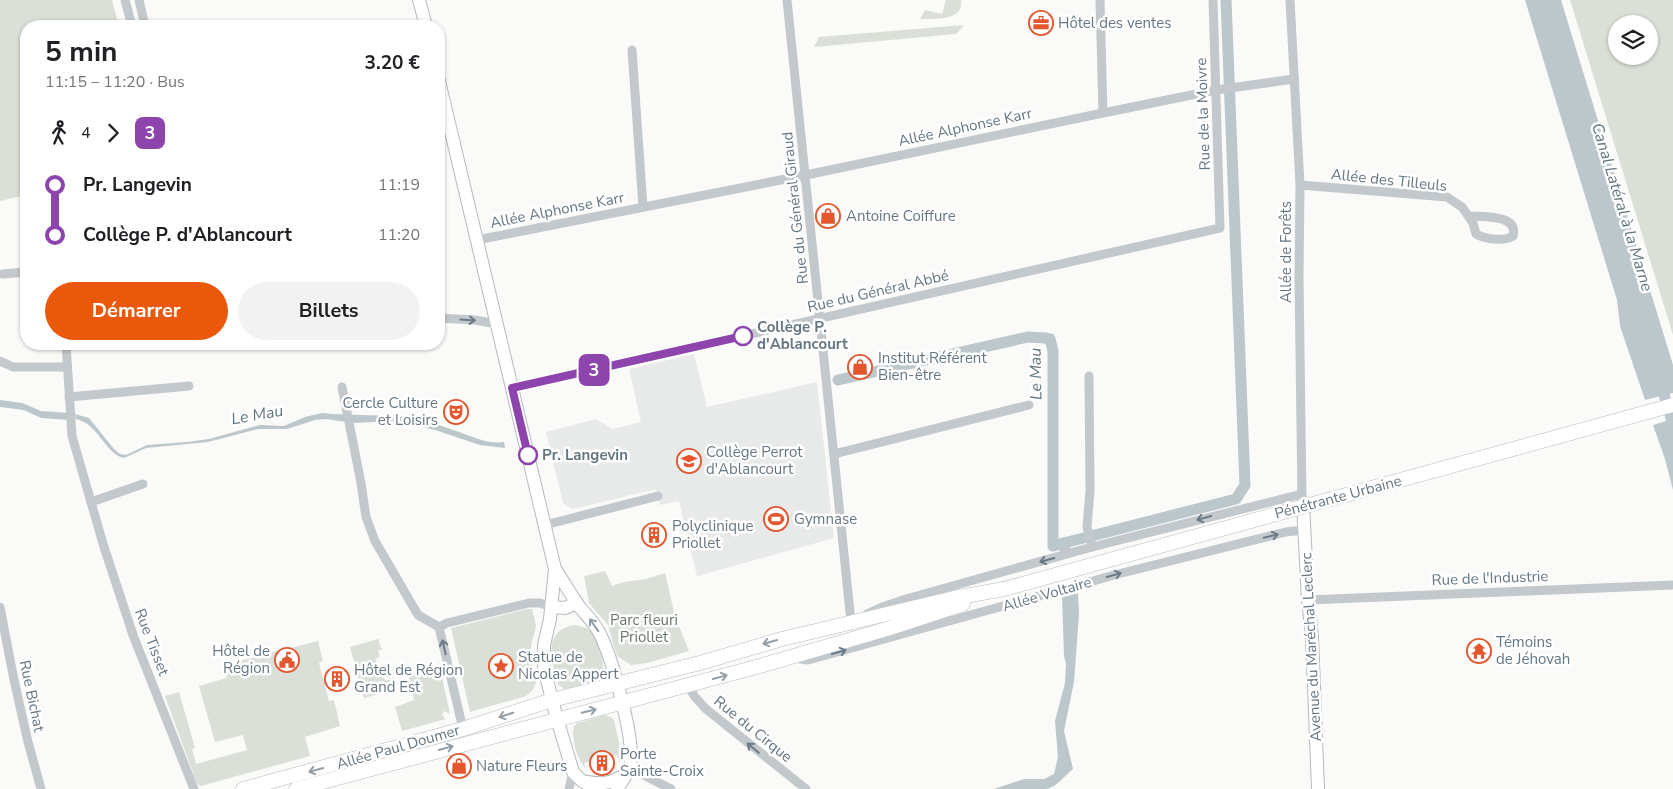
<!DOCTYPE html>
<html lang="fr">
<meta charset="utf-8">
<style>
body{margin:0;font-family:"Nunito Sans",sans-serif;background:#f2f2f2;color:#202124;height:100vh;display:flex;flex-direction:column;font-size:19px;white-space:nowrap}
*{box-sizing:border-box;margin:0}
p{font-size:16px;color:#757577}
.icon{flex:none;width:28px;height:28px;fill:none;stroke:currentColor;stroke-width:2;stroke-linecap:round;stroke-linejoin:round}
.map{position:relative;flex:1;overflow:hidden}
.sheet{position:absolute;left:20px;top:20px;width:425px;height:330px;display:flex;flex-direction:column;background:#fff;border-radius:20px;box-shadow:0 1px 4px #0004}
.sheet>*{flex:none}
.badge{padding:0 10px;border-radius:8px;font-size:18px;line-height:32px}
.controls{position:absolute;left:1608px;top:15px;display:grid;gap:10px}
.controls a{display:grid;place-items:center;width:50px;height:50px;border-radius:50%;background:#fff;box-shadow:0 1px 4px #0004;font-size:25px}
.map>.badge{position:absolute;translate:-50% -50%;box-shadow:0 0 0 2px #fff}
.legs{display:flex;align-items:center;gap:8px;height:55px;padding:0 25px;font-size:16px}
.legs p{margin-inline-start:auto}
.summary{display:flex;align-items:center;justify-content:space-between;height:85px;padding:0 25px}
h1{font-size:28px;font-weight:700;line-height:38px}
.button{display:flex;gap:10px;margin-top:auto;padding:10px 25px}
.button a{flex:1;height:58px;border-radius:30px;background:#ea580c;color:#fff;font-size:20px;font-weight:700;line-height:58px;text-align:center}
.button a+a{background:#f2f2f2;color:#202124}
ul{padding:0 25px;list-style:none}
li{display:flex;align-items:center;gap:18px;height:50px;font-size:19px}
li i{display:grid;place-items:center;width:8px;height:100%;margin:0 6px;background:currentColor}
li i::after{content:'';width:12px;height:12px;margin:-6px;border:4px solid;border-radius:50%;background:#fff}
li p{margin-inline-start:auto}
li:first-child i{background:linear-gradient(#0000 50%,currentColor 0)}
li:last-child i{background:linear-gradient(currentColor 50%,#0000 0)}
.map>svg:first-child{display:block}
.built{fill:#e8e9e9}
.green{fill:#dadfd7;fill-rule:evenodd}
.water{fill:#bbc7cb}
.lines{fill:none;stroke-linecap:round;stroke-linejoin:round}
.canal{stroke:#bbc7cb;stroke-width:11}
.secondary-casing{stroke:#b3babf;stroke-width:14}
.primary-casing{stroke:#b5babe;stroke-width:15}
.street{stroke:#c3c8cc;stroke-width:9}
.secondary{stroke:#fff;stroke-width:12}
.primary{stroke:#fff;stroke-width:14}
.primary-bridge-casing{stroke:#b5babe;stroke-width:15;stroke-linecap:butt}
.primary-bridge{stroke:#fff;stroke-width:14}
.oneway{stroke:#6a7a87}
.oneway2{stroke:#939fa8}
.line-1-casing{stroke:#fff;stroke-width:11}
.line-1{stroke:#8e44ad;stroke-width:8}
.stop-1-dot{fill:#fff;stroke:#8e44ad;stroke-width:2.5}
.labels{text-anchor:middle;stroke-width:5;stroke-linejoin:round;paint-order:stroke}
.poi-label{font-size:15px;fill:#657683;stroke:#fff;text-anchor:start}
.street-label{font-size:15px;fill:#657683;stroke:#fff}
.stop-label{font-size:15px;font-weight:bold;fill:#657683;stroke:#fff;text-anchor:start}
.park-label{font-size:15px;fill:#687a64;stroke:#fff}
.water-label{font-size:16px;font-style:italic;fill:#60757c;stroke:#fff}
</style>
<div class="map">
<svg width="1673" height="789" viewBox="0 0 1673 789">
<rect width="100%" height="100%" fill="#fafaf8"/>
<path class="built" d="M 694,354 L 707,407 L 817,382 L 834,538 L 697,576 L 679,501 L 660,505 L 656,489 L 573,509 L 563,503 L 546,432 L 596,419 L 613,429 L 641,422 L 629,369 Z"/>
<g class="green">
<path d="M 0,0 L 112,0 L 119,26 L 26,26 L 26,195 L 0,201 Z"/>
<path d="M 946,0 L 961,0 C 964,21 934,19 920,19 L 925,10 L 942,14 Z"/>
<path d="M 1570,0 L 1673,0 L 1673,335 ZM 1616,24 L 1649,24 L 1649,56 L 1616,56 Z"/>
<path d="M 964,25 L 956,34 L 814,47 L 819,37 Z"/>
<path d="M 605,571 L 612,586 L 624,582 L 646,579 L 665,573 L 675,616 L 689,651 L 647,663 L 631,665 L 617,656 L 608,625 L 589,603 L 584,576 Z"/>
<path d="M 527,609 L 532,609 L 536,626 L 531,646 L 531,655 L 536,683 L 532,691 L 526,696 L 470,712 L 451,628 Z"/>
<path d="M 574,625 C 580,626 588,627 592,633 C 599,642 608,671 601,680 L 565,689 L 558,685 C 553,662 540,632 574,625 Z"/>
<path d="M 378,639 L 382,650 L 378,650 L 380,657 L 375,659 L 382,670 L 385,680 L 390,680 L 393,690 L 364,698 L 350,647 Z"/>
<path d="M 318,641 L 323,661 L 319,663 L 329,701 L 334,700 L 340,726 L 305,737 L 310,756 L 201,786 L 197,784 L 165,696 L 179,692 L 195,748 L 192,749 L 196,764 L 247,750 L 243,735 L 215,742 L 199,686 L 227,678 L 224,665 Z"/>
<path d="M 440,668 L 450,714 L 444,711 L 442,715 L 446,719 L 402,731 L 395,707 L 414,700 L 408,674 Z"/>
<path d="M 605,715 L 611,717 L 614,720 L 621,752 L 620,761 L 619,763 L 617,755 L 584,763 L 585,768 C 577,759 571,738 574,726 L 577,723 Z"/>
</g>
<g class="water">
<path d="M 1525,0 L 1561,0 L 1673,365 L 1673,393 L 1645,400 L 1620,326 L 1617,300 Z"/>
<path d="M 0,400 L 22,403 L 41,411 L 70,413 L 71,420 L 41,418 L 24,410 L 0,407 Z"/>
<path d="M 322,413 C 352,416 382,414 411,418 C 427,420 442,426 456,431 C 472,436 488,445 504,442 L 505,448 L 480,445 L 435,430 L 395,421 L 353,423 L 326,419 L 315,420 L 287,429 L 258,429 L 208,442 L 146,448 L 124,458 C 105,454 99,424 76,419 L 75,414 L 89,418 L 114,449 L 120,454 L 126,455 L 147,445 L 187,442 L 209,439 L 260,425 L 284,426 L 305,417 Z"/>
<path d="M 1673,419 L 1673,490 L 1665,459 L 1653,425 Z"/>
<path d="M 1078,593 L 1079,614 L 1074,682 L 1064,731 L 1073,769 C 1064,776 1058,786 1047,789 L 994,789 L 1024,779 L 1044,779 L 1054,774 L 1058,757 L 1055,721 L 1065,683 L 1066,664 L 1064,656 L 1062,597 Z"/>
</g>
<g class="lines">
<g class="canal">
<path d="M 838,380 L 1028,337 L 1045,338 L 1050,339 L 1053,351 L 1053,546 L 1064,543 L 1065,550"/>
<path d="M 1660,382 L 1673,424"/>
<path d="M 1064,543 L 1236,499 L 1245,485 L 1226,0"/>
</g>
<defs>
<g id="secondary">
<path d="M 419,0 L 426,26"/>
<path d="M 439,81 L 555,569 L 550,619 L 544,645 L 544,668 L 557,719 L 573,772 L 582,781 L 596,789"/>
<path d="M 1303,504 L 1308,600 L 1312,636 L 1318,789"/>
<path d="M 555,569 C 563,581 570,593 578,605 C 586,615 596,624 601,636 C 612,659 636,742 630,766 C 628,774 621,782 617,789"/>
<path d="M 552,607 L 565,608 L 577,603"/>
<path d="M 587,782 C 604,785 610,783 625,775"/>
</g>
<g id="primary">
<path d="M 243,789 L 463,729 L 552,700 L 700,663 L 782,639 L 954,598 L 1004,589"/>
<path d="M 296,789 L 760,666 L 890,628 L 963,604"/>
</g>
</defs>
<use href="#secondary" class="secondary-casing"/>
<use href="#primary" class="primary-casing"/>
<g class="street">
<path d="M 125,0 L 132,26"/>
<path d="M 139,0 L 145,26"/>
<path d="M 787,0 L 851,622 L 855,620"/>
<path d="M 1100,0 L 1103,113"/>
<path d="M 1290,0 L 1300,185 L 1299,277 L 1302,499"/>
<path d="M 632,50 L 643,207"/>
<path d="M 439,127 L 449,126"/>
<path d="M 1300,185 L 1447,197 L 1462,207 L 1473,223 L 1476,234 C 1485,239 1504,242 1513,236 C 1519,214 1482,217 1469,216"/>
<path d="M 477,240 L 806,175 L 1103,113 L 1216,90 L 1294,79"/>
<path d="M 3,274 L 26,272"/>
<path d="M 439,318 L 475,320 L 497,324"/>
<path d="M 66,344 L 72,436 L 104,547 L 133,635 L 194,789"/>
<path d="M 0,361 L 13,367 L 67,367"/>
<path d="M 1089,376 L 1090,491 L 1087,527 L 1092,547"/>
<path d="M 342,387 L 361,483 L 366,517 L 375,541 L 418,615 L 439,627"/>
<path d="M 512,388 L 1220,228 L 1213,0"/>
<path d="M 69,397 L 189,386"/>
<path d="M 834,454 L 1029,405"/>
<path d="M 91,502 L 143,484"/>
<path d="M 545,525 L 658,496"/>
<path d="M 1308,600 L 1673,585"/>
<path d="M 0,607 L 14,680 L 28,742 L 41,789"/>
<path d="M 867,614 L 882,607 L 906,599 L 1092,547 L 1302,494"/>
<path d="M 794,658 L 808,660 L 823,656 L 1118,574 L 1286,532 L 1304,530"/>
<path d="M 688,686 L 695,697 L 706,709 L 806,789"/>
<path d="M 463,729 L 439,627 L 447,623 L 529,603 L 540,603 L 552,607"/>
<path d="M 630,768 L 671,789"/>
<path d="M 569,789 L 573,772"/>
</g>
<use href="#secondary" class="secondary"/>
<use href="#primary" class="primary"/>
<defs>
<path id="primary-bridge" d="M 1004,589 L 1673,405"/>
</defs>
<use href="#primary-bridge" class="primary-bridge-casing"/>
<use href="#primary-bridge" class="primary-bridge"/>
</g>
<defs><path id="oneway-shaft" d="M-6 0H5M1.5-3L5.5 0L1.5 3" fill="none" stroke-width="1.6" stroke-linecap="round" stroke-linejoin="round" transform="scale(1.25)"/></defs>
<g class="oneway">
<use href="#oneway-shaft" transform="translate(468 320) rotate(4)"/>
<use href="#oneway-shaft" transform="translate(1204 518) rotate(165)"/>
<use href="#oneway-shaft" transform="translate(1271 536) rotate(-14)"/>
<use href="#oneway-shaft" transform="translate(1047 560) rotate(164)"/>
<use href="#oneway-shaft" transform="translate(1114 575) rotate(-15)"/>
<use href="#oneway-shaft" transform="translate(444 647) rotate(-103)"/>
<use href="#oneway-shaft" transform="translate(839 652) rotate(-16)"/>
<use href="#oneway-shaft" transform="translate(753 748) rotate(-140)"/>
</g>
<g class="oneway2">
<use href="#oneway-shaft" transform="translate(594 625) rotate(-125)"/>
<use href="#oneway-shaft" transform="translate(770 642) rotate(164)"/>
<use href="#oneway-shaft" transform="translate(720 677) rotate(-15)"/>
<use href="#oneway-shaft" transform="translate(589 711) rotate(-14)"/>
<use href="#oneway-shaft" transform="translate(506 715) rotate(162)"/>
<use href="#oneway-shaft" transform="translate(446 748) rotate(-15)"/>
<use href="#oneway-shaft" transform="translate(316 770) rotate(165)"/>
</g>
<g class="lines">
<defs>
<path id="line-1" d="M 528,455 L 512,388 L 743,336"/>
</defs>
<use href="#line-1" class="line-1-casing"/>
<use href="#line-1" class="line-1"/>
</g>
<defs>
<symbol id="office-ring" viewBox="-11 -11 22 22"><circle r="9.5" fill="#fff" stroke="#e4572e" stroke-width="1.5"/><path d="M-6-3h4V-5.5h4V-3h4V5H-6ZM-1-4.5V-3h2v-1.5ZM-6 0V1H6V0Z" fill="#e4572e"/></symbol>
<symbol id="shop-ring" viewBox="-11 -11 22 22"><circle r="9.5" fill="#fff" stroke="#e4572e" stroke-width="1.5"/><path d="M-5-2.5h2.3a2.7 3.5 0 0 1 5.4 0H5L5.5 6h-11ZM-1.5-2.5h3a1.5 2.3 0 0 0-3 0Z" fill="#e4572e"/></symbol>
<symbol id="theatre-ring" viewBox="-11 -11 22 22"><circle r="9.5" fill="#fff" stroke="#e4572e" stroke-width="1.5"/><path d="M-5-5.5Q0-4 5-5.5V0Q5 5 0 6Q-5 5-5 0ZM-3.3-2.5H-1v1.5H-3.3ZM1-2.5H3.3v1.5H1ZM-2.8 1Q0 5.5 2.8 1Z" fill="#e4572e"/></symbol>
<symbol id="school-ring" viewBox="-11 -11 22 22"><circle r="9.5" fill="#fff" stroke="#e4572e" stroke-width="1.5"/><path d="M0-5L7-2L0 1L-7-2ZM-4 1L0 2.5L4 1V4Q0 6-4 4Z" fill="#e4572e"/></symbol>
<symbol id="stadium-ring" viewBox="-11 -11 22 22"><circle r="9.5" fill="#fff" stroke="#e4572e" stroke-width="1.5"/><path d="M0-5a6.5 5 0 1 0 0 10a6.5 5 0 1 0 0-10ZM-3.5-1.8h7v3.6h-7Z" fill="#e4572e"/></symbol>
<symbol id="building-ring" viewBox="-11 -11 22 22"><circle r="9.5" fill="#fff" stroke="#e4572e" stroke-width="1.5"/><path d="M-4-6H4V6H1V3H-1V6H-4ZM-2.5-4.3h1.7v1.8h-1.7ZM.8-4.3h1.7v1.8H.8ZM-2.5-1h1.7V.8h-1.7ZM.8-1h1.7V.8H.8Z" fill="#e4572e"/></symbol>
<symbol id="temple-ring" viewBox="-11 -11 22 22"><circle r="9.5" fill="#fff" stroke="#e4572e" stroke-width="1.5"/><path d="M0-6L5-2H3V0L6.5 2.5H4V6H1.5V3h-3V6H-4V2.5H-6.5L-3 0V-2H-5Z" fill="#e4572e"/></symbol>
<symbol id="civic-ring" viewBox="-11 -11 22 22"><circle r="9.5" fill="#fff" stroke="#e4572e" stroke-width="1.5"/><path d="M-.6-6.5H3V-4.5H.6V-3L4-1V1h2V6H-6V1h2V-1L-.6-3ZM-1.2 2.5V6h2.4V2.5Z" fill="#e4572e"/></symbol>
<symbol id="sight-ring" viewBox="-11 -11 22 22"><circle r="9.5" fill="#fff" stroke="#e4572e" stroke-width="1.5"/><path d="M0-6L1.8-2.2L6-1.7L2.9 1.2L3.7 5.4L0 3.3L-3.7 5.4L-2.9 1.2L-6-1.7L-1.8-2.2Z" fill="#e4572e"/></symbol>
</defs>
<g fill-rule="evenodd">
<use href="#office-ring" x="1027" y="9" width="28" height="28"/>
<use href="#shop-ring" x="814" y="202" width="28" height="28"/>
<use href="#shop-ring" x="846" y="353" width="28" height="28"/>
<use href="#theatre-ring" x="442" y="398" width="28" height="28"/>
<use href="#school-ring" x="675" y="447" width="28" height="28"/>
<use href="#stadium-ring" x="762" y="505" width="28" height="28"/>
<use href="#building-ring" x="640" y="521" width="28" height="28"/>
<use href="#temple-ring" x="1465" y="637" width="28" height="28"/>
<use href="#civic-ring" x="273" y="646" width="28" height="28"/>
<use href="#sight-ring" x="487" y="652" width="28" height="28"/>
<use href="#building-ring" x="323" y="665" width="28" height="28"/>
<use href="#building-ring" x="588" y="749" width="28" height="28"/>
<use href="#shop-ring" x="445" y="752" width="28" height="28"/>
</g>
<g class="stop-1-dot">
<circle cx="743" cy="336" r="9"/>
<circle cx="528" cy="455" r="9"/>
</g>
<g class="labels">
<g class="poi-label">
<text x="1058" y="28">Hôtel des ventes</text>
<text x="846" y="221">Antoine Coiffure</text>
<text x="878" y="363">Institut Référent<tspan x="878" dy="17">Bien-être</tspan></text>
<text x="438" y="408" text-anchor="end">Cercle Culture<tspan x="438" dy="17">et Loisirs</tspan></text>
<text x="706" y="457">Collège Perrot<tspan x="706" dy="17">d'Ablancourt</tspan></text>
<text x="794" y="524">Gymnase</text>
<text x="672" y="531">Polyclinique<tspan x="672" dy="17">Priollet</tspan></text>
<text x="1496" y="647">Témoins<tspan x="1496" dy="17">de Jéhovah</tspan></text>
<text x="270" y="656" text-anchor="end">Hôtel de<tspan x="270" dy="17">Région</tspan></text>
<text x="518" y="662">Statue de<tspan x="518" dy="17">Nicolas Appert</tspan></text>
<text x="354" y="675">Hôtel de Région<tspan x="354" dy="17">Grand Est</tspan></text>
<text x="620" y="759">Porte<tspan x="620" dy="17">Sainte-Croix</tspan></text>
<text x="476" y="771">Nature Fleurs</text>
</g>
<g class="street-label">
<text transform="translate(1203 114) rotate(-92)" y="5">Rue de la Moivre</text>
<text transform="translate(965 127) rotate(-12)" y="5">Allée Alphonse Karr</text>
<text transform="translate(1389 180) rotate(6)" y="5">Allée des Tilleuls</text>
<text transform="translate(795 208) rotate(-96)" y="5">Rue du Général Giraud</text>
<text transform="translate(557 210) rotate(-11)" y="5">Allée Alphonse Karr</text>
<text transform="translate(1286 252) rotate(-90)" y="5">Allée de Forêts</text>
<text transform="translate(878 291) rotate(-13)" y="5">Rue du Général Abbé</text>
<text transform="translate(1338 497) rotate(-15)" y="5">Pénétrante Urbaine</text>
<text transform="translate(1490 578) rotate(-2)" y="5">Rue de l'Industrie</text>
<text transform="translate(1047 594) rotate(-16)" y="5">Allée Voltaire</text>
<text transform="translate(152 642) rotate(69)" y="5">Rue Tisset</text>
<text transform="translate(1311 647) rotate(-93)" y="5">Avenue du Maréchal Leclerc</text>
<text transform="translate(32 696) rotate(78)" y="5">Rue Bichat</text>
<text transform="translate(753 729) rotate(39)" y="5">Rue du Cirque</text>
<text transform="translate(398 747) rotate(-16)" y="5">Allée Paul Doumer</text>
</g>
<g class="stop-label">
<text x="757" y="332">Collège P.<tspan x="757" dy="17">d'Ablancourt</tspan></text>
<text x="542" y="460">Pr. Langevin</text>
</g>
<g class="park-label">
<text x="644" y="625">Parc fleuri<tspan x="644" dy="17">Priollet</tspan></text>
</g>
<g class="water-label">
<text transform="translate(1623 207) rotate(73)" y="6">Canal Latéral à la Marne</text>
<text transform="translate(1035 374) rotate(-91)" y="6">Le Mau</text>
<text transform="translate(257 414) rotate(-10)" y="6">Le Mau</text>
</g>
</g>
</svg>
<div class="controls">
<a><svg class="icon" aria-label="layers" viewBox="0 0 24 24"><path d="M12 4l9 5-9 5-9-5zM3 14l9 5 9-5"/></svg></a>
</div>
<b class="badge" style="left:594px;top:370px;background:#8e44ad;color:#fff">3</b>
<section class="sheet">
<div class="summary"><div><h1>5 min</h1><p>11:15 – 11:20 · Bus</p></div><b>3.20 €</b></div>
<div class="legs"><svg class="icon" aria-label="walk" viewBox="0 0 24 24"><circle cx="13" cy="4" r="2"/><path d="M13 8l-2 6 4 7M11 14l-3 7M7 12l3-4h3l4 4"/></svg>4<svg class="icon" aria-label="forward" viewBox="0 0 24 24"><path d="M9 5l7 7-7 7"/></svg><b class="badge" style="background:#8e44ad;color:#fff">3</b></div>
<ul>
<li><i style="color:#8e44ad"></i><b>Pr. Langevin</b><p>11:19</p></li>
<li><i style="color:#8e44ad"></i><b>Collège P. d'Ablancourt</b><p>11:20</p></li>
</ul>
<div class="button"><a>Démarrer</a><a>Billets</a></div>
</section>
</div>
